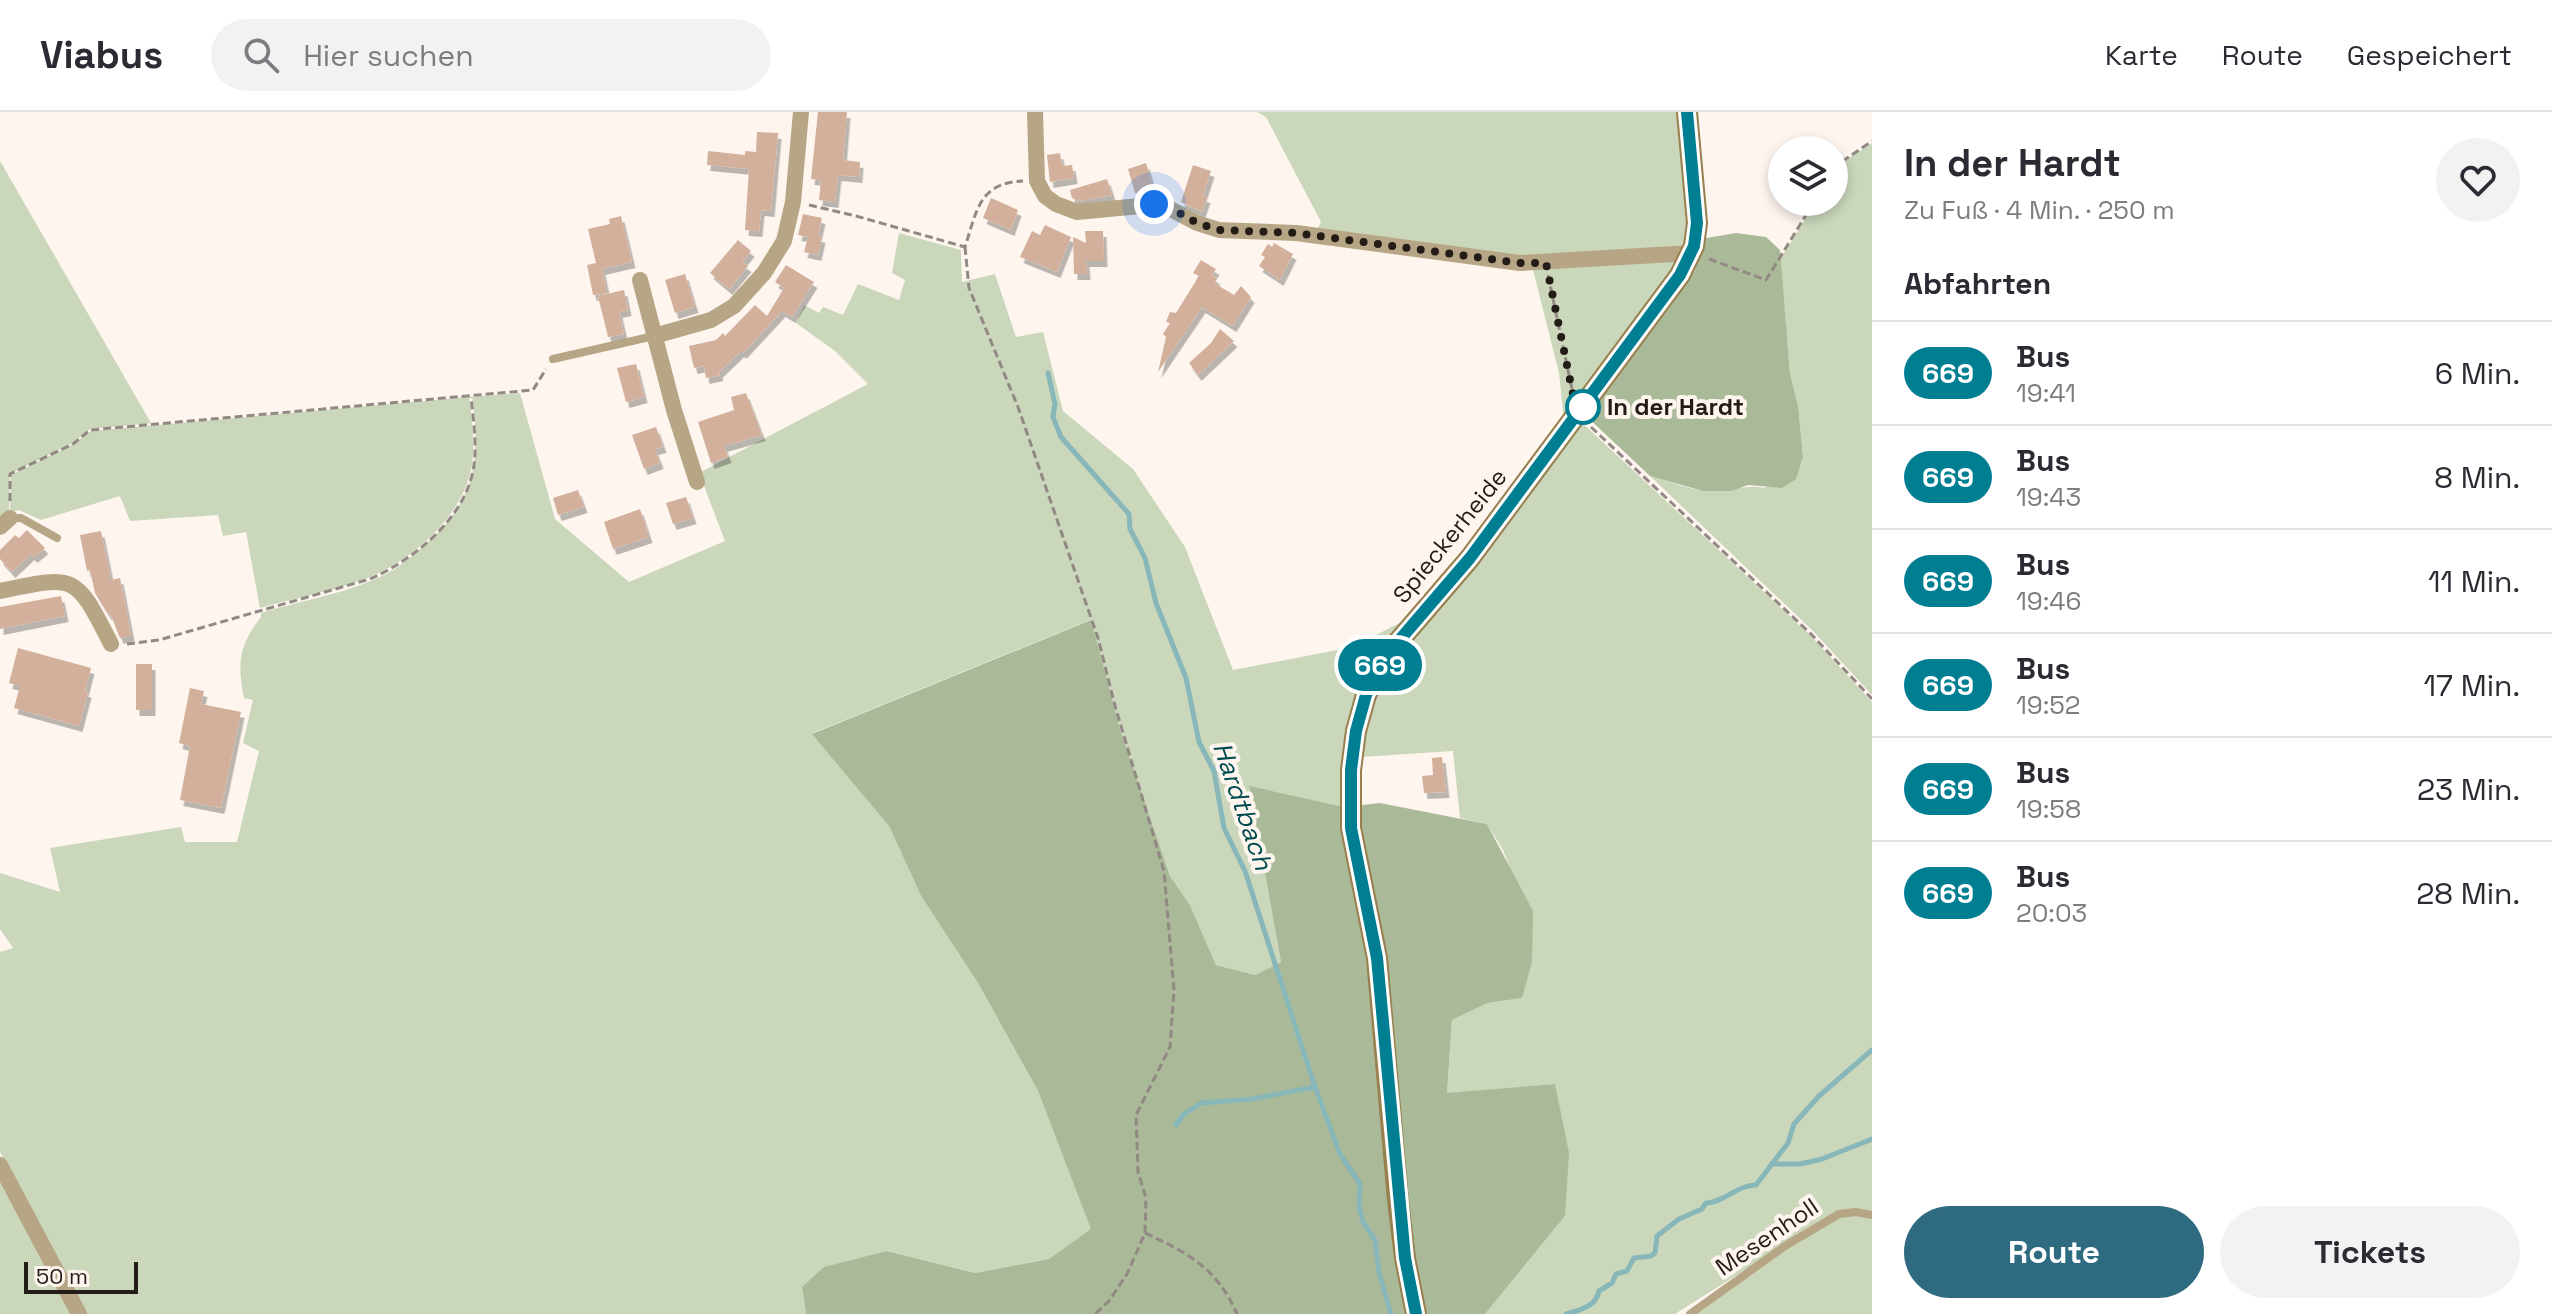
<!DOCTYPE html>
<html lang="de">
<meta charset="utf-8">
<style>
body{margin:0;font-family:"Space Grotesk",sans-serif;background:#f2f2f3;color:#2b2b33;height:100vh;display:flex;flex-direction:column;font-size:30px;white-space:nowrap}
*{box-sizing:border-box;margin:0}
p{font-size:26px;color:#7c7c81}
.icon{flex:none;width:44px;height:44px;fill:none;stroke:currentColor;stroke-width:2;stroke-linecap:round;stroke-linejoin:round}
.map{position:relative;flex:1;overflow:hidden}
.panel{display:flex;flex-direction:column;background:#fff;width:680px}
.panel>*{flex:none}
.badge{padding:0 16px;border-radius:26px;font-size:28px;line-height:52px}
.controls{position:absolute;left:1768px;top:24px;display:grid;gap:16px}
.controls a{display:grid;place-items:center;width:80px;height:80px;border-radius:50%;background:#fff;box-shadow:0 4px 12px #0003;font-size:40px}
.scale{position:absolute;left:24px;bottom:20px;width:114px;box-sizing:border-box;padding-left:8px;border:4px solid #241c17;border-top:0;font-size:22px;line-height:28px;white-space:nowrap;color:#241c17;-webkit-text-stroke:6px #fef5ef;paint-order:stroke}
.you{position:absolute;width:40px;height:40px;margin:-20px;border:6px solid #fff;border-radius:50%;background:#1a73e8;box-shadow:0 0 0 12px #1a73e833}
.map>.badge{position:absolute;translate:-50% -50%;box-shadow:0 0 0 4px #fff}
h2{padding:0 32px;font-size:30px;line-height:72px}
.round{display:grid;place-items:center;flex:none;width:84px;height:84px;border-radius:42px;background:#f2f2f3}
.head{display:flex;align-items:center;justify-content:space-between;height:136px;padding:0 32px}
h1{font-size:38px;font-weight:600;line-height:60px}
.cta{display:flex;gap:16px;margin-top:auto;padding:16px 32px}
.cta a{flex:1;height:92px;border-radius:48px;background:#2e6b81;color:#fff;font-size:32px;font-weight:600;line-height:92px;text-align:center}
.cta a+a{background:#f2f2f3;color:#2b2b33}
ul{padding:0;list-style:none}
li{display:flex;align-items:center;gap:24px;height:104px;padding:0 32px;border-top:2px solid #e1e1e2}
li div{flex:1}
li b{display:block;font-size:30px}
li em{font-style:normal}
li .badge{min-width:88px;font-weight:700;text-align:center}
header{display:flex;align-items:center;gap:48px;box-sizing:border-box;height:112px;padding:0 40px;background:#fff;border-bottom:2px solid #e1e1e2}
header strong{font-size:38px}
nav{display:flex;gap:44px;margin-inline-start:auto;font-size:28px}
.search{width:560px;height:72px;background:#f2f2f3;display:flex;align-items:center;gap:20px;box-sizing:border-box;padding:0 28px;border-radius:44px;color:#7c7c81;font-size:30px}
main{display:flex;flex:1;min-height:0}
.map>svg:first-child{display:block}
.green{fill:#cad7bb}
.forest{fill:#aaba98}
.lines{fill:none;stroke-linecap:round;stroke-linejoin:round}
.stream{stroke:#88b7ba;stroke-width:5}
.building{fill:#d3b09b;filter:url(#shadow)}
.path{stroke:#928984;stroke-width:3;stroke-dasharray:8 4;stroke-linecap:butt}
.lane{stroke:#b7a685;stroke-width:8}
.street{stroke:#b7a685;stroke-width:16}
.secondary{stroke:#987f4d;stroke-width:22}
.line-casing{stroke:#fff;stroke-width:18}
.line{stroke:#007e92;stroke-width:12}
.walk{stroke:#241c17;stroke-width:8;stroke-dasharray:0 14.4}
.stop-dot{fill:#fff;stroke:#007e92;stroke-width:4}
.labels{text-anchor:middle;stroke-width:8;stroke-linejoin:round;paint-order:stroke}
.stop-label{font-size:24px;font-weight:bold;fill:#241c17;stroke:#fef5ef;text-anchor:start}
.street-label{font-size:24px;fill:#241c17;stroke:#fef5ef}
.water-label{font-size:26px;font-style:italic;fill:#004b4f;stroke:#fef5ef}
</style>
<header>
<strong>Viabus</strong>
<div class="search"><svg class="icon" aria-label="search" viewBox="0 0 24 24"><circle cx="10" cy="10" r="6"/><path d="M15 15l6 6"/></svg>Hier suchen</div>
<nav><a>Karte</a><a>Route</a><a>Gespeichert</a></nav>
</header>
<main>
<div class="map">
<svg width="1872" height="1202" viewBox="0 0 1872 1202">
<defs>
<filter id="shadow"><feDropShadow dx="3.5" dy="6" stdDeviation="0" flood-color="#0004"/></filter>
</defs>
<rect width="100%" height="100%" fill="#fef5ef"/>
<g class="green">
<path d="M 1257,0 L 1679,0 L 1688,136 L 1547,148 L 1315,121 L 1321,110 L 1266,5 Z"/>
<path d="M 1872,31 L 1872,583 L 1814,520 L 1650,364 C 1668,368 1689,378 1707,379 C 1728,380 1745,372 1765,376 L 1803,344 L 1798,293 L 1790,262 L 1780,147 L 1816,90 L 1834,90 C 1834,47 1838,54 1872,31 Z"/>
<path d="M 0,49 L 151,311 L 90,317 L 73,331 L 10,362 L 9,401 L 0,406 Z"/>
<path d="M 899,121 L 961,138 L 962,170 L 995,162 L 1016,225 L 1043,220 L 1063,299 L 1133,357 L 1185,435 L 1233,558 L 1353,535 L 1409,506 L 1378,543 L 1344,695 L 1249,675 L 1281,850 L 1255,863 L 1216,853 L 1190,793 L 1170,764 L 1120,617 L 1090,508 L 813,621 L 889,714 L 921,784 L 978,871 L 1038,979 L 1092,1117 L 1049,1147 L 975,1161 L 887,1139 L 802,1175 L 806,1202 L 85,1202 L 0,1040 L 0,840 L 13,836 L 0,817 L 0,761 L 60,780 L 50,736 L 181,715 L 185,730 L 237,730 L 259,639 L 243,631 L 253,588 L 244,586 C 237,549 239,534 261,505 L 261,501 C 296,490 341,482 373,468 C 391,461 405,450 419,438 C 474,392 482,353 472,285 L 520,281 L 555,407 L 629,470 L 725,429 L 699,361 L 868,272 L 835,239 L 796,211 L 804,193 L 819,201 L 823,195 L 843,203 L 858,172 L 899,188 L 905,168 L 892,161 Z"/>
<path d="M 1683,144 L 1564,308 L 1559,261 L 1532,154 Z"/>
<path d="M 469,285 C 472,307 475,331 472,353 C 464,402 416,445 372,464 C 341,478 294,486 260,496 L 246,420 L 223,424 L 218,403 L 130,409 L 120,384 L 41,408 L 19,398 L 10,401 L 11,363 L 73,332 L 91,319 Z"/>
<path d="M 1578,307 L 1810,523 L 1872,590 L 1872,1100 L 1858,1098 L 1786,1132 L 1675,1202 L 1485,1202 L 1565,1104 L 1555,972 L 1447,982 L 1452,908 L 1488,891 L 1522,886 L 1514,766 L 1503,738 L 1487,712 L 1460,706 L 1453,639 L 1361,645 L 1380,565 Z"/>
<path d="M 0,1063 L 73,1202 L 0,1202 Z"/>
<path d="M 1849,1103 L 1872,1105 L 1872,1202 L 1695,1202 L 1787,1137 L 1838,1105 Z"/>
</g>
<g class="forest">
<path d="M 1736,121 L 1766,125 L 1780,138 L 1790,262 L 1798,293 L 1803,344 L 1796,367 L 1782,376 L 1748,373 L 1731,379 L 1703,379 L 1650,364 L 1586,304 L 1695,158 L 1701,127 Z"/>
<path d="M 1091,508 L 1120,617 L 1170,764 L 1190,793 L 1216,853 L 1255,863 L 1281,850 L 1249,674 L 1344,695 L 1380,691 L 1487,712 L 1533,799 L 1532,850 L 1522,886 L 1488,891 L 1452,908 L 1447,981 L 1555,972 L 1569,1041 L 1565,1104 L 1485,1202 L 806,1202 L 802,1175 L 824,1155 L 887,1139 L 975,1161 L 1049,1147 L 1091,1117 L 1038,979 L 978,871 L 921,784 L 889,714 L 812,622 Z"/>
</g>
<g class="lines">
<g class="stream">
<path d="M 1048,261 L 1055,292 L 1053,305 L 1061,325 L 1129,402 L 1130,417 L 1145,446 L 1156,491 L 1186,566 L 1199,630 L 1214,659 L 1224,716 L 1245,759 L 1315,975 L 1340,1042 L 1360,1072 L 1359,1095 L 1363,1110 L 1375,1128 L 1379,1161 L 1391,1202"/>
<path d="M 1176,1013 L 1183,1003 L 1201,991 L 1252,987 L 1315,975"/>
<path d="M 1772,1052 L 1800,1052 L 1822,1047 L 1872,1027"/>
<path d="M 1566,1202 C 1579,1198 1596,1195 1599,1179 L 1612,1171 L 1616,1162 L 1627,1159 L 1634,1146 L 1651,1144 L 1655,1141 L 1657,1124 L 1679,1107 L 1702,1097 L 1706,1091 C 1723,1091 1737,1073 1756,1073 L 1788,1031 L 1794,1012 L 1819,984 L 1872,938"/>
</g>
</g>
<g class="building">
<path d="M 818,0 L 847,0 L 843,48 L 860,50 L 859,65 L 838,63 L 835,90 L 819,88 L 821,68 L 811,67 Z"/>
<path d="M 757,20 L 778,21 L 771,99 L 761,98 L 759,119 L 745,118 L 749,57 L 707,53 L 708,39 L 745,43 L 745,39 L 756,40 Z"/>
<path d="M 1060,41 L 1062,54 L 1072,53 L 1074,66 L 1050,70 L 1047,43 Z"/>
<path d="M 1146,51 L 1153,75 L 1135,81 L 1128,57 Z"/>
<path d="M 1193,53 L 1211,59 L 1203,84 L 1207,85 L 1202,100 L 1181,90 Z"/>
<path d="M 1107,67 L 1112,83 L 1079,89 L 1072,86 L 1070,78 Z"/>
<path d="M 991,86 L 1018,98 L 1011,118 L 983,106 Z"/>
<path d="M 803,102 L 822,106 L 818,124 L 822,125 L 818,143 L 804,140 L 808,125 L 798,123 Z"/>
<path d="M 621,104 L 632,150 L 602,157 L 607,181 L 593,183 L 587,153 L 596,151 L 588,117 L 610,112 L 609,107 Z"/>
<path d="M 1045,113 L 1071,125 L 1057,160 L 1020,145 L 1032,119 L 1040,123 Z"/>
<path d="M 1085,119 L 1103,119 L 1104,149 L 1086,149 L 1087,162 L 1074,162 L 1073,125 L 1086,131 Z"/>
<path d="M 738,128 L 751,139 L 742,150 L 748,154 L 729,177 L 710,161 Z"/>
<path d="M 1274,131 L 1293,142 L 1280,168 L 1259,154 L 1265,145 L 1261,143 L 1268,132 L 1272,135 Z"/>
<path d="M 1201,148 L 1216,157 L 1212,163 L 1217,167 L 1214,171 L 1234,183 L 1241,174 L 1251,185 L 1233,214 L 1202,195 L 1158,260 L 1166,225 L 1163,222 L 1170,211 L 1166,210 L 1170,200 L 1176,201 L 1199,164 L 1193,161 Z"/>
<path d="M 786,153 L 814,170 L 792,205 L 782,199 L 743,241 L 741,239 L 719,260 L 720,263 L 706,266 L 704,254 L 694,256 L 689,234 L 716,228 L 723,221 L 725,224 L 755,193 L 767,204 L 784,176 L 775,170 Z"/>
<path d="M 685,162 L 695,195 L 675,201 L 665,168 Z"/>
<path d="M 624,178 L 628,198 L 619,200 L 624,222 L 608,225 L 598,184 Z"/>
<path d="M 1220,217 L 1234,229 L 1198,263 L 1189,251 L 1211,231 Z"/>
<path d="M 636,252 L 644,285 L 626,290 L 617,256 Z"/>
<path d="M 746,281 L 762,323 L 724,334 L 728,345 L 711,351 L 698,310 L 734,298 L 731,285 Z"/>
<path d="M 656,315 L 663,335 L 655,337 L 660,351 L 644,357 L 632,323 Z"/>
<path d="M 578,378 L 584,395 L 558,403 L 553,386 Z"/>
<path d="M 686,385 L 693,406 L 673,412 L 666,391 Z"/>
<path d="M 640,397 L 649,425 L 613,437 L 604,410 Z"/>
<path d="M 27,418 L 45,436 L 34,445 L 31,442 L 12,460 L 0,447 L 0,438 L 15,423 L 19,426 Z"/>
<path d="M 101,419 L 111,468 L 120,466 L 131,523 L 120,526 L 110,501 L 108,502 L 95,481 L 90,458 L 87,459 L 80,423 Z"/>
<path d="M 61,484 L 65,504 L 0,517 L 0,495 Z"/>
<path d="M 18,536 L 91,556 L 85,579 L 88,580 L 79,614 L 14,596 L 20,574 L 9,571 Z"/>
<rect x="136" y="552" width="16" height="46"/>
<path d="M 190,576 L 204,579 L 201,592 L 241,600 L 221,696 L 180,688 L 190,634 L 179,631 Z"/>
<path d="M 1442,645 L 1446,680 L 1424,681 L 1422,664 L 1433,663 L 1432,646 Z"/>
</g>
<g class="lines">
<g class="path">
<path d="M 1834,58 L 1837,53 L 1872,29"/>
<path d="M 809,93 L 856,104 L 965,135 C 977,98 979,71 1023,69"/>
<path d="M 965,135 L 969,176 L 1018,295 L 1098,526 L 1115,594 L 1164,759 L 1174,878 L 1170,935 L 1136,1003 L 1138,1060 L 1146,1086 L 1145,1121 L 1127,1162 L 1109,1189 L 1095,1202"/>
<path d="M 1709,147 L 1766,168 L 1814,90"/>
<path d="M 1548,163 L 1572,277"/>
<path d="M 1591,315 L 1811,522 L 1872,587"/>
<path d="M 10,389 L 10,362 L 73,332 L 90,318 L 533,278 L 546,257"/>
<path d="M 127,532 L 159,528 L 370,467 C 415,447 467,405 474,353 C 477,330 473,307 471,285"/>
<path d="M 1145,1121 C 1188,1141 1217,1156 1237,1202"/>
</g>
<g class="lane">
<path d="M 553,247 L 654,224"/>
<path d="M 10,406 L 21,406 L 57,426"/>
<path d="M 1690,1202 L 1785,1134 L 1839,1102 L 1856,1100 L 1872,1103"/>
</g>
<g class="street">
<path d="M 1035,0 L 1037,69 L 1045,84 L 1056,92 L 1077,100 L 1161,92 L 1197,111 L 1219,118 L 1296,121 L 1520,151 L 1691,141"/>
<path d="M 640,168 L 674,298 L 697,370"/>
<path d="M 654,224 L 711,208 L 734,194 L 764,161 L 784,129 L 793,90 L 801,0"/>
<path d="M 0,415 L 10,406"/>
<path d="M 0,479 C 77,463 75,462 111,532"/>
<path d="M 0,1053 L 79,1202"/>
</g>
<path class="secondary" d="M 1416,1202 L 1405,1146 L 1398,1088 L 1377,846 L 1351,716 L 1351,658 L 1356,619 L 1366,583 L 1385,545 L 1470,446 L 1680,163 L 1694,134 L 1697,111 L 1687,0"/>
</g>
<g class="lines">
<defs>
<path id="line" d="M 1416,1202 L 1405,1146 L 1377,846 L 1351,716 L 1351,658 L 1356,619 L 1366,583 L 1385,545 L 1470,446 L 1680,163 L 1694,134 L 1697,111 L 1687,0"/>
</defs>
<use href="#line" class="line-casing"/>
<use href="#line" class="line"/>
<path class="walk" d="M 1154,92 L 1167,94 L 1197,111 L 1219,118 L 1296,121 L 1520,151 L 1546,151 L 1577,302 L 1583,295"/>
</g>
<circle class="stop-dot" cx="1583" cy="295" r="16"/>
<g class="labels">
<g class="stop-label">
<text x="1607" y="303">In der Hardt</text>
</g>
<g class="street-label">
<text transform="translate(1450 424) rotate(-51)" y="8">Spieckerheide</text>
<text transform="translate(1767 1125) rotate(-34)" y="8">Mesenholl</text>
</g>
<g class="water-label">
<text transform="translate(1243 694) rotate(71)" y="9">Hardtbach</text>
</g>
</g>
</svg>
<div class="controls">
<a><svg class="icon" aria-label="layers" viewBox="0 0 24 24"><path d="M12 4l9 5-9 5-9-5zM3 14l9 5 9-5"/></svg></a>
</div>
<div class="scale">50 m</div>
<div class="you" style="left:1154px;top:92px"></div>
<b class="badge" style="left:1380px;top:553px;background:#007e92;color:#fff">669</b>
</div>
<section class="panel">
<div class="head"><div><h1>In der Hardt</h1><p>Zu Fuß · 4 Min. · 250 m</p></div><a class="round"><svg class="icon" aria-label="heart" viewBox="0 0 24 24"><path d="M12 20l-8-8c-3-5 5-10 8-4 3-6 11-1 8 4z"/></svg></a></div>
<h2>Abfahrten</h2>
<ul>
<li><span class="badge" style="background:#007e92;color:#fff">669</span><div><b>Bus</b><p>19:41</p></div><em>6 Min.</em></li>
<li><span class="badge" style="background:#007e92;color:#fff">669</span><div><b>Bus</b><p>19:43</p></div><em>8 Min.</em></li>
<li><span class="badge" style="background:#007e92;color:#fff">669</span><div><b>Bus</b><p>19:46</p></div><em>11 Min.</em></li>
<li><span class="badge" style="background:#007e92;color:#fff">669</span><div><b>Bus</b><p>19:52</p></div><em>17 Min.</em></li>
<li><span class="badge" style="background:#007e92;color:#fff">669</span><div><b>Bus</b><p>19:58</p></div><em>23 Min.</em></li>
<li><span class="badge" style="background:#007e92;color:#fff">669</span><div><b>Bus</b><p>20:03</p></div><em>28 Min.</em></li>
</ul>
<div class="cta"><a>Route</a><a>Tickets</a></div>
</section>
</main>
